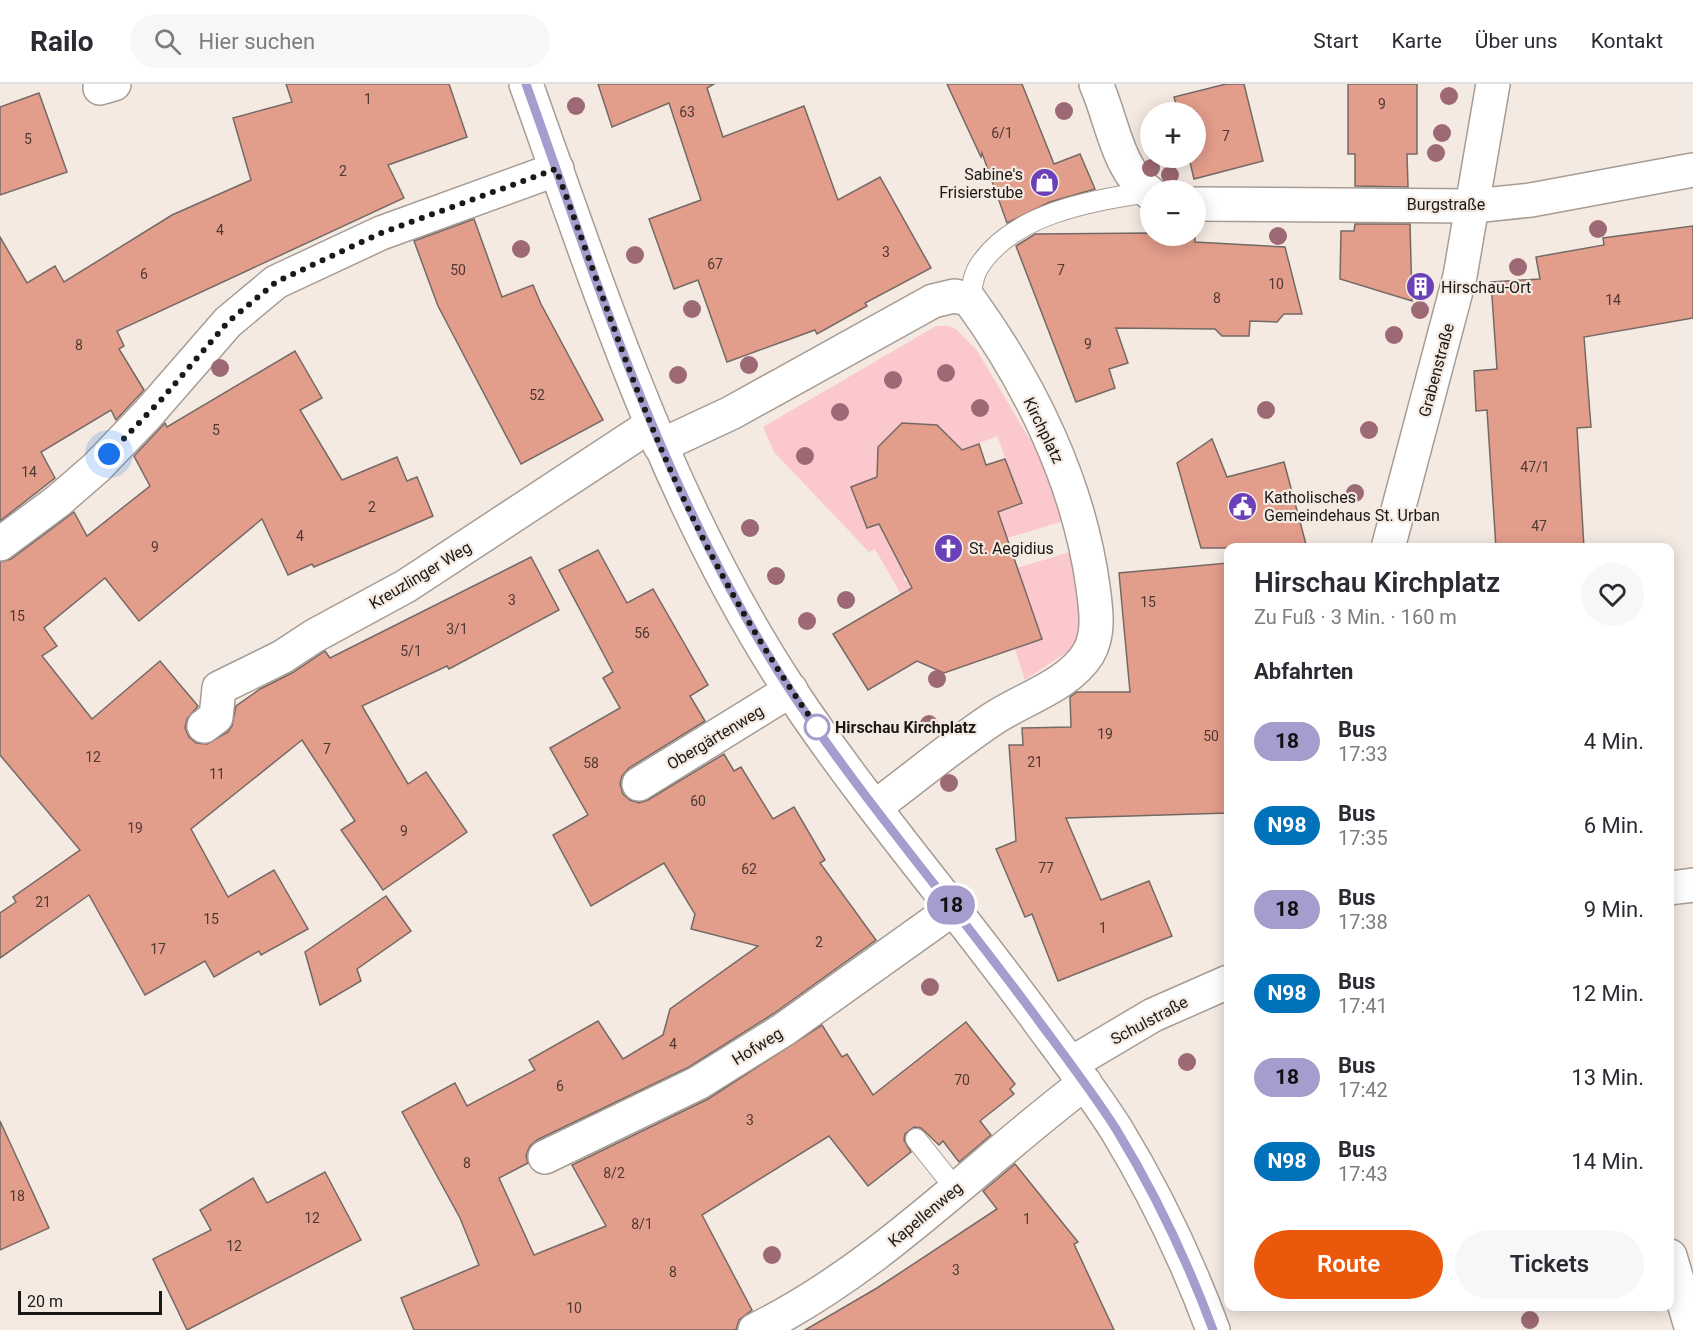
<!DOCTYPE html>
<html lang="de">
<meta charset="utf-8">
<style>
body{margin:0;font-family:Roboto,sans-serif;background:#f7f7f7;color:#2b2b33;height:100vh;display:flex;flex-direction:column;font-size:22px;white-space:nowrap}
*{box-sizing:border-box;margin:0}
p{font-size:20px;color:#7c7c81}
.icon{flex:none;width:33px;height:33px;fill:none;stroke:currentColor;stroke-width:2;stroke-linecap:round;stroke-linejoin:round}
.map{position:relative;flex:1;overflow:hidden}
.details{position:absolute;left:1224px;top:459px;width:450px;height:768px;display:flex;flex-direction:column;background:#fff;border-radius:12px;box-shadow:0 3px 15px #0003}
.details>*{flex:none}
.badge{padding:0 12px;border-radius:20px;font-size:21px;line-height:39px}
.buttons{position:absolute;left:1140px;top:18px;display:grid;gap:12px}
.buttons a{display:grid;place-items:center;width:66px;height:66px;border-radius:50%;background:#fff;box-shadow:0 3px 15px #0003;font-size:30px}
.scale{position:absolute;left:18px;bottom:15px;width:144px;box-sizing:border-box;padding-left:6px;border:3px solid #1c1815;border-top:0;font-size:16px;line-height:21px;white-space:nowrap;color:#1c1815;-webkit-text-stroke:4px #f5eae2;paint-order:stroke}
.you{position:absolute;width:30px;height:30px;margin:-15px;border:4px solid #fff;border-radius:50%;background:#1a73e8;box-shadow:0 0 0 9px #1a73e833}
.map>.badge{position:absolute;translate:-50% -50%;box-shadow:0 0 0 3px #fff}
h2{padding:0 30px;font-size:22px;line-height:54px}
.round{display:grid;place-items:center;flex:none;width:63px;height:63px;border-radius:32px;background:#f7f7f7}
.overview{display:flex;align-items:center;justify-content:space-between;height:102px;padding:0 30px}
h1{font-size:28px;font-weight:600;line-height:45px}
.action{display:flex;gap:12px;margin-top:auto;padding:12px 30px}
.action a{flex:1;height:69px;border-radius:36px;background:#ea580c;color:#fff;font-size:24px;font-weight:600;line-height:69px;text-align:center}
.action a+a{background:#f7f7f7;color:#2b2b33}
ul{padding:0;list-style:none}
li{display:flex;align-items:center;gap:18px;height:84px;padding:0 30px}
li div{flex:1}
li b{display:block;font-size:22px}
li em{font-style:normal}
li .badge{min-width:66px;font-weight:700;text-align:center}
header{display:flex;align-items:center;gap:36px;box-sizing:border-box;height:84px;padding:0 30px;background:#fff;border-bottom:2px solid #e1e1e2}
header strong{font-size:28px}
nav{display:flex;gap:33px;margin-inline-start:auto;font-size:21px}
.search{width:420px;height:54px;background:#f7f7f7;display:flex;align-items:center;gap:15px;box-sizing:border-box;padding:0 21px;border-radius:33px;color:#7c7c81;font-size:22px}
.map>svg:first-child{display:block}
.green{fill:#fbc8ce}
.building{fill:#e39d8b;stroke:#756965;stroke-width:1.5}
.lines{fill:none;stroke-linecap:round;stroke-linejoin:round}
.lane-casing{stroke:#a69c94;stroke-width:22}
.street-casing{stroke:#a69c94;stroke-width:36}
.secondary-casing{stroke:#a69c94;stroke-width:36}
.lane{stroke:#fff;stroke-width:20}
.street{stroke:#fff;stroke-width:33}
.secondary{stroke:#fff;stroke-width:33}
.tree{fill:#9d6975}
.line-casing{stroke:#fff;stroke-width:14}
.line{stroke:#a69ccd;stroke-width:9}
.walk{stroke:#1c1815;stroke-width:6;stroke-dasharray:0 10.8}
.stop-dot{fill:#fff;stroke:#a69ccd;stroke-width:3}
.labels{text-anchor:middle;stroke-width:4.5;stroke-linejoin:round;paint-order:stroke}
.number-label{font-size:14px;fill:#4e3932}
.poi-label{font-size:16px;fill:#1c1815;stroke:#f5eae2;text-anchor:start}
.street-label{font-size:16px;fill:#1c1815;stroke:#f5eae2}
.stop-label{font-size:16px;font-weight:bold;fill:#1c1815;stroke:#f5eae2;text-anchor:start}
</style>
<header>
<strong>Railo</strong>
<div class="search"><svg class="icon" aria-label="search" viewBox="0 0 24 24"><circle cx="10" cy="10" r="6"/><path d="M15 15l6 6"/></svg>Hier suchen</div>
<nav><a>Start</a><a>Karte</a><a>Über uns</a><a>Kontakt</a></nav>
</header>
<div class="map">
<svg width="1693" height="1246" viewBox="0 0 1693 1246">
<rect width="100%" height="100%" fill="#f5eae2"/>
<g class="green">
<path d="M 936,242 L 949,242 L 957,246 L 976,265 L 1045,381 L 1063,437 L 1001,456 L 991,430 L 1022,418 L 997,352 L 950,371 L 949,353 L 922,346 L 922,340 L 918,340 L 917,346 L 887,389 L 851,404 L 867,444 L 887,437 L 908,491 L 904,493 L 905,497 L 910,496 L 915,510 L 903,514 L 875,465 L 869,468 L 774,368 L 763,343 Z"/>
<path d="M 1070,468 L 1079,532 L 1076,562 L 1025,596 L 1013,559 L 1039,552 L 1041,548 L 1036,546 L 1025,519 L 1030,518 L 1029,514 L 1024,515 L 1014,490 L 1019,488 L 1017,484 Z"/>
</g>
<g class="building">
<path d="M 286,0 L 449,0 L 467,53 L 388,81 L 404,114 L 117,247 L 124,262 L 119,265 L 144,306 L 116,336 L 111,326 L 41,368 L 55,394 L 0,437 L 0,153 L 27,199 L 55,182 L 64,198 L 172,131 L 251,96 L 233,34 L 292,18 Z"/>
<path d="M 598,0 L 714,0 L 707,4 L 723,53 L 804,22 L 838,116 L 880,93 L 931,184 L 865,219 L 867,222 L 817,250 L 815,246 L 727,278 L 698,196 L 674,205 L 649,135 L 701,116 L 669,19 L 612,43 Z"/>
<path d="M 947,0 L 1022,0 L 1054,80 L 1080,70 L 1095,105 L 1050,118 L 1007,139 L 982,69 L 981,73 Z"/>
<path d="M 1244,0 L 1263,77 L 1194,95 L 1189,74 L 1196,74 L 1196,28 L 1178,28 L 1174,13 L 1226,0 Z"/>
<path d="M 1348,0 L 1417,0 L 1417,70 L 1407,70 L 1408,103 L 1355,102 L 1355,70 L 1348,70 Z"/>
<path d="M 39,9 L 67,88 L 0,111 L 0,23 Z"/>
<path d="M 474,135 L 502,213 L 533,201 L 541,220 L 603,336 L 521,380 L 438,222 L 414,157 Z"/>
<path d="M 1355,140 L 1410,140 L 1412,217 L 1340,195 L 1341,147 L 1354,147 Z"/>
<path d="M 1693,142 L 1693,234 L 1584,253 L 1591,343 L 1577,344 L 1584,464 L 1496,464 L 1487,326 L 1476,327 L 1474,287 L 1497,285 L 1491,198 L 1540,195 L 1536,173 L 1604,161 L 1603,154 Z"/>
<path d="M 1150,149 L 1150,152 L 1195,152 L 1195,158 L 1285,163 L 1302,230 L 1284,230 L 1277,238 L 1250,237 L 1249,252 L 1222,252 L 1215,245 L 1116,244 L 1128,279 L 1109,285 L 1115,304 L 1076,318 L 1016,162 L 1035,150 Z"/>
<path d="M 295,267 L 322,314 L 300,326 L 342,396 L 397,373 L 407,397 L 417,393 L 433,432 L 314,483 L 312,480 L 288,491 L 262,435 L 139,537 L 105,494 L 44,544 L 57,562 L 42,572 L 92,635 L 160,577 L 198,622 L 187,635 L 185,644 L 189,653 L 196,659 L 207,660 L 228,648 L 232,642 L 236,622 L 260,605 L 292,589 L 325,567 L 330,574 L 531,473 L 559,526 L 449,585 L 447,582 L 362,622 L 408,700 L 426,688 L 467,748 L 383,806 L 341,746 L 355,737 L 302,656 L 191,745 L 228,813 L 274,786 L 308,845 L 261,871 L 259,867 L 214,893 L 205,877 L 145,911 L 89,811 L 0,874 L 0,829 L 16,818 L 13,813 L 80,766 L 0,671 L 0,478 L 11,475 L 74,428 L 87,452 L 150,402 L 134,372 L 165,339 L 167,343 Z"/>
<path d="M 902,339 L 937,341 L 962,366 L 979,360 L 986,381 L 1005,375 L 1022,419 L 998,428 L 1042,555 L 944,589 L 917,577 L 868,606 L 833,550 L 912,504 L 879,440 L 867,444 L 851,403 L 877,393 L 878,363 Z"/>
<path d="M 1212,355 L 1227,393 L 1284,378 L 1307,464 L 1201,464 L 1177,379 Z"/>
<path d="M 598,466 L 627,519 L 653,505 L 708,601 L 690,612 L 705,637 L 629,684 L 622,692 L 620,700 L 623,710 L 630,716 L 639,719 L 648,716 L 724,670 L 734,687 L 741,683 L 773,735 L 794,723 L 825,776 L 820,779 L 876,856 L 773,930 L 689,983 L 537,1056 L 530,1062 L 526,1071 L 528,1079 L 499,1094 L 534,1171 L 606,1142 L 572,1081 L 708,1015 L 822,941 L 842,973 L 847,970 L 873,1011 L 966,938 L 1015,1000 L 1010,1005 L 1014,1010 L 980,1037 L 991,1051 L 959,1078 L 943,1057 L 939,1061 L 921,1044 L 914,1043 L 905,1050 L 904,1056 L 911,1068 L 868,1102 L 829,1052 L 702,1131 L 752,1226 L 739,1236 L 736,1246 L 414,1246 L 401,1214 L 479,1181 L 460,1134 L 402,1028 L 455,999 L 467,1022 L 535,986 L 529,976 L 598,937 L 623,975 L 663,951 L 670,925 L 758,862 L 691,845 L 695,830 L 664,779 L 591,822 L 553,751 L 588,731 L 550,664 L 620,624 L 603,594 L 613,588 L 559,486 Z"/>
<path d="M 1228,479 L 1228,729 L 1066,734 L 1101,816 L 1149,797 L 1172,852 L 1058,897 L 1032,830 L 1025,833 L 996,765 L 1016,757 L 1009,661 L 1023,661 L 1022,644 L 1071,643 L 1070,613 L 1077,608 L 1130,608 L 1119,489 Z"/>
<path d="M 386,812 L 411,847 L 357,885 L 361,897 L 320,921 L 305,868 Z"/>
<path d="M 0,1037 L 49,1144 L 0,1166 Z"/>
<path d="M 1015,1080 L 1078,1158 L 1074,1160 L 1114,1246 L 805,1246 L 877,1204 L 997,1125 L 983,1107 Z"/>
<path d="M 325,1088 L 361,1156 L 187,1246 L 153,1175 L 211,1146 L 200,1126 L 253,1094 L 267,1119 Z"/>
</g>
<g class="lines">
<defs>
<g id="lane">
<path d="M 969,215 C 972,205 973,192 978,184 C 1011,130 1092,116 1149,108"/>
<path d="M 916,1055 L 955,1104"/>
</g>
<g id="street">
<path d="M 1096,0 C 1112,35 1117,86 1150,109"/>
<path d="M 100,4 L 114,0"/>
<path d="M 1196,120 L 1474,122 L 1531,116 L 1693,86"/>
<path d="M 660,362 L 731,329 L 933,217 L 954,212 L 969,215 C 1030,299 1079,399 1093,503 C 1096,525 1100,550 1088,570 C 1068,602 1022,615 991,636 C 951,663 914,694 875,723"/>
<path d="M 0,460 L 58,417 L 96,384 L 147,331 L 228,238 L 276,198 L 381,149 L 557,85"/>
<path d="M 1388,464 L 1460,192 L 1493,0"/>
<path d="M 204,642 L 216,633 L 219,604 L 282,573 L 314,552 L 406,502 L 651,341"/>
<path d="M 639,700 L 791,606"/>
<path d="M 1670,804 L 1693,801"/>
<path d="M 1072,979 L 1153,931 L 1228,898"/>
<path d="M 545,1073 L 698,999 L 783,946 L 954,824"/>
<path d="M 1670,1172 L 1692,1246"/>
<path d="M 755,1246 C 879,1185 975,1082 1085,999"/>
</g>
<path id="secondary" d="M 526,0 C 600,207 668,421 790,606 C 867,722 959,827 1041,940 C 1067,975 1093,1009 1116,1045 C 1155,1109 1187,1176 1213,1246"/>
</defs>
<use href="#lane" class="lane-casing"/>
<use href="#street" class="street-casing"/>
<use href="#secondary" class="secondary-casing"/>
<use href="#lane" class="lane"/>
<use href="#street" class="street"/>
<use href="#secondary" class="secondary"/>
</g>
<g class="tree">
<circle cx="1449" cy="12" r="9"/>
<circle cx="576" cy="22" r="9"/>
<circle cx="1064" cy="27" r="9"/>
<circle cx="1442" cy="49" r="9"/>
<circle cx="1436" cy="69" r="9"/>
<circle cx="1151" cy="84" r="9"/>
<circle cx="1170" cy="91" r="9"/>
<circle cx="1598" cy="145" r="9"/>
<circle cx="1278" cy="152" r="9"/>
<circle cx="521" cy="165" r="9"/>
<circle cx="635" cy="171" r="9"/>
<circle cx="1518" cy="183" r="9"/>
<circle cx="692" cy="225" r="9"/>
<circle cx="1420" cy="226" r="9"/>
<circle cx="1394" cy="251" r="9"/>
<circle cx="749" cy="281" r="9"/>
<circle cx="220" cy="284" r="9"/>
<circle cx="946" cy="289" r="9"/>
<circle cx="678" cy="291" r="9"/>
<circle cx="893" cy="296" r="9"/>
<circle cx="980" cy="324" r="9"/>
<circle cx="1266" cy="326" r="9"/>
<circle cx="840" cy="328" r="9"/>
<circle cx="1369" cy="346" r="9"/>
<circle cx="805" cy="372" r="9"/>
<circle cx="1355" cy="409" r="9"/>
<circle cx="750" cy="444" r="9"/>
<circle cx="776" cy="492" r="9"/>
<circle cx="846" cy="516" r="9"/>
<circle cx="807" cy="537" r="9"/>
<circle cx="937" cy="595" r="9"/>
<circle cx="929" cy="640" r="9"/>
<circle cx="949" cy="699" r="9"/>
<circle cx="930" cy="903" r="9"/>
<circle cx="1187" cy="978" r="9"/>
<circle cx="772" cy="1171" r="9"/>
<circle cx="1530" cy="1236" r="9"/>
</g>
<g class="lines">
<defs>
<path id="line" d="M 526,0 C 600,208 668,420 790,606 C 867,722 959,827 1041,940 C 1067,975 1093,1009 1116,1045 C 1155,1109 1187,1176 1213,1246"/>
</defs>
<use href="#line" class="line-casing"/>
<use href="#line" class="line"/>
<path class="walk" d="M 109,370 L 161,316 L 228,238 L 276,198 L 381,149 L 556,85 C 591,177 621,271 660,362 C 702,461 755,556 817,643"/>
</g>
<defs>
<symbol id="shop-disc" viewBox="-11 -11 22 22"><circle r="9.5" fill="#6c40b7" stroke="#f5eae2"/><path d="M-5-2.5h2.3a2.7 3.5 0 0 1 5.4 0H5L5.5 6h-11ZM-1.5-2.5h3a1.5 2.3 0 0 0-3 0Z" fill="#fff"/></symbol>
<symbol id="building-disc" viewBox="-11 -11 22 22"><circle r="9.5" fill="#6c40b7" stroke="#f5eae2"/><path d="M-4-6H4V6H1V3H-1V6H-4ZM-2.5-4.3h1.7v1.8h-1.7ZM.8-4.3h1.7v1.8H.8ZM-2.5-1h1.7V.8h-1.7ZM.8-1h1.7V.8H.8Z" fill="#fff"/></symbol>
<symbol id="civic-disc" viewBox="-11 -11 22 22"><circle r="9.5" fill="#6c40b7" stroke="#f5eae2"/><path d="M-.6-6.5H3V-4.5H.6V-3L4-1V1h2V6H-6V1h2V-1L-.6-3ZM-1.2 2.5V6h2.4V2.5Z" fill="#fff"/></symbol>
<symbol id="church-disc" viewBox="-11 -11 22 22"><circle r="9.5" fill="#6c40b7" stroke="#f5eae2"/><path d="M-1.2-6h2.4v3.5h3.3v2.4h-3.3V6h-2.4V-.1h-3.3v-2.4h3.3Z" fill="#fff"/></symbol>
</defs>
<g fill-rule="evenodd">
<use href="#shop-disc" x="1028" y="82" width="33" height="33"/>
<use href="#building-disc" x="1404" y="186" width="33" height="33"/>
<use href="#civic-disc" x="1226" y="406" width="33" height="33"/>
<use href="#church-disc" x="932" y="448" width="33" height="33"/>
</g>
<circle class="stop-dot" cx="817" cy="643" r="12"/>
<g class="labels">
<g class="number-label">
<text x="368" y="20">1</text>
<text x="1382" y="25">9</text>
<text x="687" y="33">63</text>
<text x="1002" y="54">6/1</text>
<text x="1226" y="57">7</text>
<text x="28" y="60">5</text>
<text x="343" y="92">2</text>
<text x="220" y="151">4</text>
<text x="886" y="173">3</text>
<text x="715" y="185">67</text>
<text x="458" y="191">50</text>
<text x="1061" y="191">7</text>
<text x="144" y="195">6</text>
<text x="1276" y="205">10</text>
<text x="1217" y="219">8</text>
<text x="1613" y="221">14</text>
<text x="1088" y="265">9</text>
<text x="79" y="266">8</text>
<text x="537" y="316">52</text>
<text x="216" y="351">5</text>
<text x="1535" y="388">47/1</text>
<text x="29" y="393">14</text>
<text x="372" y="428">2</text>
<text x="1539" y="447">47</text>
<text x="300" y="457">4</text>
<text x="155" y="468">9</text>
<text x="512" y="521">3</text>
<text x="1148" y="523">15</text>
<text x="17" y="537">15</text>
<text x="457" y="550">3/1</text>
<text x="642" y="554">56</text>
<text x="411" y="572">5/1</text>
<text x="1105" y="655">19</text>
<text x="1211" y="657">50</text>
<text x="327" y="670">7</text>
<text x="93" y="678">12</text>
<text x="1035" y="683">21</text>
<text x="591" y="684">58</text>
<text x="217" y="695">11</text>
<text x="698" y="722">60</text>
<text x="135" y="749">19</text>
<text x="404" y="752">9</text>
<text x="1046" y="789">77</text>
<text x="749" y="790">62</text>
<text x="43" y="823">21</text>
<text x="211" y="840">15</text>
<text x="1103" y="849">1</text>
<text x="819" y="863">2</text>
<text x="158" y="870">17</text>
<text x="673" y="965">4</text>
<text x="962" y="1001">70</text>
<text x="560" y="1007">6</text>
<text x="750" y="1041">3</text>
<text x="467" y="1084">8</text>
<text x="614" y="1094">8/2</text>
<text x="17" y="1117">18</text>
<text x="312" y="1139">12</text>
<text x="1027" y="1140">1</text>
<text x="642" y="1145">8/1</text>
<text x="234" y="1167">12</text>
<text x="956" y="1191">3</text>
<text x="673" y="1193">8</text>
<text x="574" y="1229">10</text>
</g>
<g class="poi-label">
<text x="1023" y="96" text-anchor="end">Sabine's<tspan x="1023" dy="18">Frisierstube</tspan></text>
<text x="1441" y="209">Hirschau-Ort</text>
<text x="1264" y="419">Katholisches<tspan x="1264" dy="18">Gemeindehaus St. Urban</tspan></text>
<text x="969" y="470">St. Aegidius</text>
</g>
<g class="street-label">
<text x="1446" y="126">Burgstraße</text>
<text transform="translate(1436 286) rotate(-75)" y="6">Grabenstraße</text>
<text transform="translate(1044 346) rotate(64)" y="6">Kirchplatz</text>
<text transform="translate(420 491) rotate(-31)" y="6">Kreuzlinger Weg</text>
<text transform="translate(715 653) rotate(-31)" y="6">Obergärtenweg</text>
<text transform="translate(1149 936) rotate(-28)" y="6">Schulstraße</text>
<text transform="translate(757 962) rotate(-32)" y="6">Hofweg</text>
<text transform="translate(925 1130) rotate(-40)" y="6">Kapellenweg</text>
</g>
<g class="stop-label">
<text x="835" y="649">Hirschau Kirchplatz</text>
</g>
</g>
</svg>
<div class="buttons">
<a>+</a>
<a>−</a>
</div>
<div class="scale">20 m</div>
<div class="you" style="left:109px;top:370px"></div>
<b class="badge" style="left:951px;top:821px;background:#a69ccd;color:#111">18</b>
<section class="details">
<div class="overview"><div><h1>Hirschau Kirchplatz</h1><p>Zu Fuß · 3 Min. · 160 m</p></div><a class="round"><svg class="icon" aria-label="heart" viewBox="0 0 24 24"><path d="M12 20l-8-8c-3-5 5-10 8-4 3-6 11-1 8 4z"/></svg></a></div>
<h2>Abfahrten</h2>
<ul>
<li><span class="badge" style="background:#a69ccd;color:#111">18</span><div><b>Bus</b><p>17:33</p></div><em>4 Min.</em></li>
<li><span class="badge" style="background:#0072bc;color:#fff">N98</span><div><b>Bus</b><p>17:35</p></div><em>6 Min.</em></li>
<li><span class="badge" style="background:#a69ccd;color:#111">18</span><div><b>Bus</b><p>17:38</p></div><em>9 Min.</em></li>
<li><span class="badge" style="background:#0072bc;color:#fff">N98</span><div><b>Bus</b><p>17:41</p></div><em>12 Min.</em></li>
<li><span class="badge" style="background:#a69ccd;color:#111">18</span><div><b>Bus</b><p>17:42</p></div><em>13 Min.</em></li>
<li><span class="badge" style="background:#0072bc;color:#fff">N98</span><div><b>Bus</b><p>17:43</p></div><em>14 Min.</em></li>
</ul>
<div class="action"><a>Route</a><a>Tickets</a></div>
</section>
</div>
